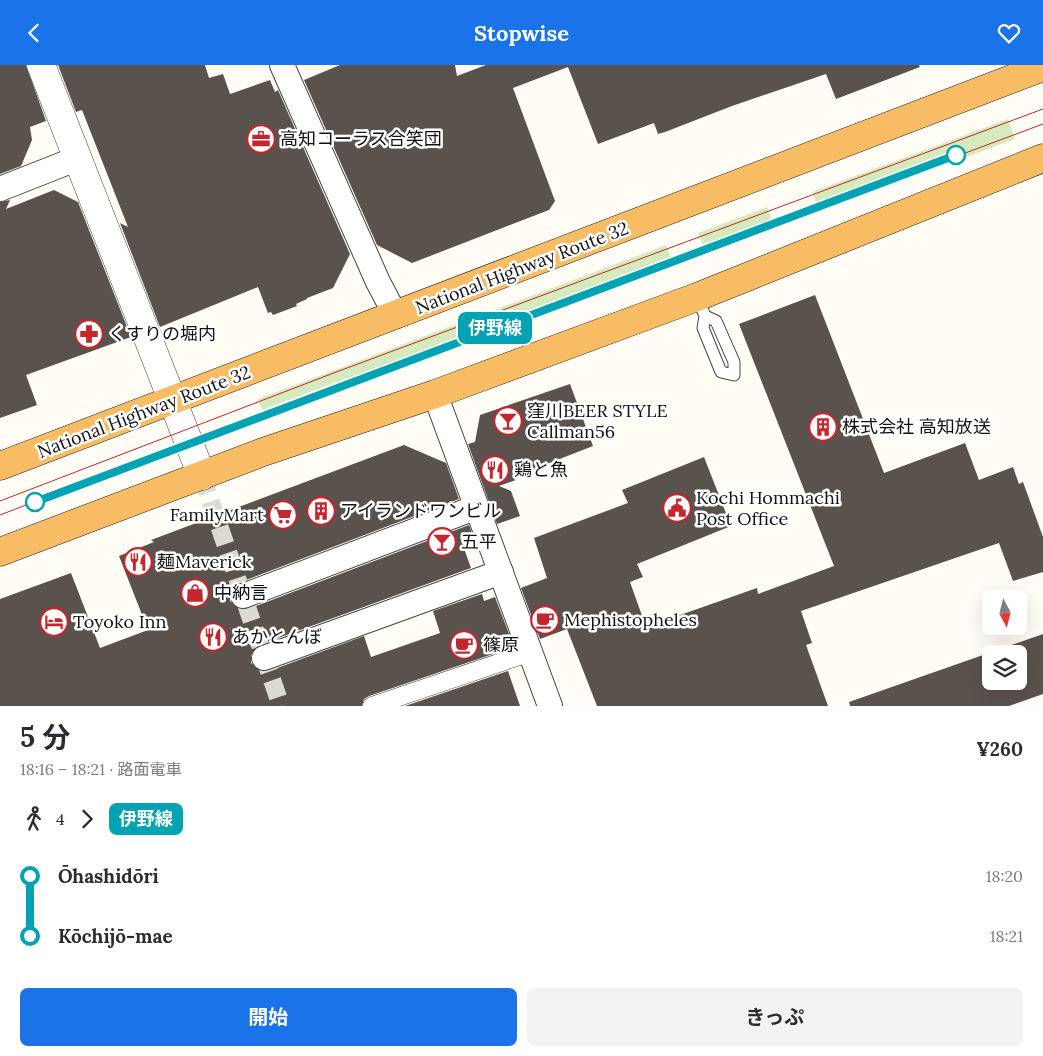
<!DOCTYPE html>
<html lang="ja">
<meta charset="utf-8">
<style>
body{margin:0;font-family:Lora,"Noto Sans JP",serif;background:#f2f2f3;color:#2b2b33;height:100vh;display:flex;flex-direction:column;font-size:19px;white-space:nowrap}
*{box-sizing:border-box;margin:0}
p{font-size:16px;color:#7c7c81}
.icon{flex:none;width:28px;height:28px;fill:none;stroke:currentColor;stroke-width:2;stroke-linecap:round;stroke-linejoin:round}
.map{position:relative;height:641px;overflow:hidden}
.drawer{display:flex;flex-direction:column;background:#fff;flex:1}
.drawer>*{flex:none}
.badge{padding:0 10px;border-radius:8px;font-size:18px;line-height:32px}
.needle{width:32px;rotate:173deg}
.controls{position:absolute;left:982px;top:525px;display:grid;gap:10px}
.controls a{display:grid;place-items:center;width:45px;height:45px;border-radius:8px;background:#fff;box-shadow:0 5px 20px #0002;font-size:25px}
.map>.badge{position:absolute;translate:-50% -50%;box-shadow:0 0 0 2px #fff}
.legs{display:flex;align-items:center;gap:8px;height:55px;padding:0 20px;font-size:16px}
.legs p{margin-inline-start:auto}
.overview{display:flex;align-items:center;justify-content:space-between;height:85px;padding:0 20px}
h1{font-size:28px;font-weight:700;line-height:38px}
.action{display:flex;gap:10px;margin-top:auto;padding:10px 20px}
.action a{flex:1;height:58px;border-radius:8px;background:#1a73e8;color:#fff;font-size:20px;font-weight:700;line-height:58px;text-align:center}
.action a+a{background:#f2f2f3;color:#2b2b33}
ul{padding:0 20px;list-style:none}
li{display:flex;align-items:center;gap:18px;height:60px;font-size:19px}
li i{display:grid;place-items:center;width:8px;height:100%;margin:0 6px;background:currentColor}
li i::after{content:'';width:12px;height:12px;margin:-6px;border:4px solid;border-radius:50%;background:#fff}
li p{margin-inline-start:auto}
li:first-child i{background:linear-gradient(#0000 50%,currentColor 0)}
li:last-child i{background:linear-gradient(currentColor 50%,#0000 0)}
header{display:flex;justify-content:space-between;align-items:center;height:65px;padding:0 20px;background:#1a73e8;color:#fff;font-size:22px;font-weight:700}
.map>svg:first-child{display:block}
.green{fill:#d5ebbd}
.building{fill:#5a524d;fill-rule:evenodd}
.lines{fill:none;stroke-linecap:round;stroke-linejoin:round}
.pedestrian-tunnel{stroke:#dbdad3;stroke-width:18;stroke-dasharray:18 9;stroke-linecap:butt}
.service-casing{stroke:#444;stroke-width:13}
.pedestrian-casing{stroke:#444;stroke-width:19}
.minor-casing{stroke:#444;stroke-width:26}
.tertiary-casing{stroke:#444;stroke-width:29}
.trunk-casing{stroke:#222;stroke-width:29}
.service{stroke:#fff;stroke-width:11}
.pedestrian{stroke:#fff;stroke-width:18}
.minor{stroke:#fff;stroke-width:24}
.tertiary{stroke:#fff;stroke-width:28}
.trunk{stroke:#f7bc64;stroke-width:28}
.tram{stroke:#c4262e;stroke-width:1}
.line-1-casing{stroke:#fff;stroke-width:11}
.line-1{stroke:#00a3b4;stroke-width:8}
.stop-1-dot{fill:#fff;stroke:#00a3b4;stroke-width:2.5}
.labels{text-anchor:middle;stroke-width:5;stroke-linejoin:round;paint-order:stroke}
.poi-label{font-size:18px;fill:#111;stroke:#fff;text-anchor:start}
.street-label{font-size:18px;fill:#111;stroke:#fff}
</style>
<header><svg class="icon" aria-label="back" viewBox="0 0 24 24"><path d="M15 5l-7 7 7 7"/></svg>Stopwise<svg class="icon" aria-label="heart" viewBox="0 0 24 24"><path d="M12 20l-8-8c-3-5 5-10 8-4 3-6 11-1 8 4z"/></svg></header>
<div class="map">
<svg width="1043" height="641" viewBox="0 0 1043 641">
<rect width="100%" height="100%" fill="#fffdf5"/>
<g class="green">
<path d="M 1008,54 L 1015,74 L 819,147 L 812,127 Z"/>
<path d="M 767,142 L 776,163 L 706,189 L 698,168 Z"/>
<path d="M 666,180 L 674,200 L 351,321 L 347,313 L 262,345 L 258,334 Z"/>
</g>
<g class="building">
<path d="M 0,0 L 26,0 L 46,56 L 30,62 L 32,75 L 21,101 L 0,109 Z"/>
<path d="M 58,0 L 205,0 L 209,13 L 223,9 L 230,29 L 270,15 L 275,27 L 278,25 L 350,189 L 333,223 L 307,233 L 307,234 L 296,239 L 297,241 L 273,250 L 271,247 L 268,248 L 258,222 L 160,262 L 120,158 L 128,162 L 82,45 L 76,47 Z"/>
<path d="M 340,0 L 455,0 L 457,11 L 486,0 L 919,0 L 920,2 L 836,34 L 826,9 L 732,41 L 665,67 L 658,69 L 654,58 L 598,79 L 568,2 L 513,23 L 555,136 L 549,145 L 412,198 L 377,180 L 304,15 Z"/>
<path d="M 54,125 L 78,137 L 131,272 L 26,310 L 37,340 L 0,353 L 0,137 L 10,135 L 6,144 Z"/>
<path d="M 815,230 L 884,408 L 965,378 L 979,415 L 1013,402 L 1019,419 L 1023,417 L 1043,472 L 1043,507 L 1013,516 L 999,478 L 801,546 L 812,578 L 806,580 L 828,641 L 597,641 L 567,564 L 540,574 L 521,523 L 547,513 L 534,473 L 628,438 L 622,425 L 704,392 L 731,461 L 637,499 L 643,512 L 630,517 L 646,562 L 757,523 L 758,529 L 834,501 L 739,259 Z"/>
<path d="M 570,319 L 593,381 L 539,402 L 540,404 L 515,413 L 516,415 L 499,421 L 511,426 L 520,451 L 497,459 L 468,379 L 475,377 L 480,350 Z"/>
<path d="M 404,380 L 446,398 L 459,434 L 238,518 L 230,528 L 230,536 L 240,544 L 248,544 L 469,460 L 472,468 L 460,472 L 471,503 L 259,580 L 251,590 L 251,598 L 261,606 L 269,606 L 364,571 L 371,592 L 440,568 L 433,546 L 482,529 L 484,536 L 495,532 L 514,582 L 369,631 L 364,634 L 362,641 L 0,641 L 0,534 L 71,508 L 100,583 L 148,565 L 119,491 L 154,477 L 151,475 Z"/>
<path d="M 1043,569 L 1043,629 L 1009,641 L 850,641 L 849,637 ZM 991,589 L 1019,589 L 1019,616 L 991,616 Z"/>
<path d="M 508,606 L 520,641 L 405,641 Z"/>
</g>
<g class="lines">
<path class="pedestrian-tunnel" d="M 202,411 L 281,641"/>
<defs>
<path id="service" d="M 697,232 L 705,251 L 703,263 L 721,307 L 734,310 L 734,297 L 716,256 L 705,251"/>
<path id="pedestrian" d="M 372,641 L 531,587"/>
<g id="minor">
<path d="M 282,0 L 378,217 L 396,251"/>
<path d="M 0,124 L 76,94"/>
<path d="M 435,329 L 550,641"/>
<path d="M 243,531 L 477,442"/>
<path d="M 264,593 L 501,507"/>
</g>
<path id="tertiary" d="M 41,0 L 202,411"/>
<g id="trunk">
<path d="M 0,401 L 1043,2"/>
<path d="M 0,487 L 263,387 L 435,329 L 697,232 L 1043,93"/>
</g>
</defs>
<use href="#service" class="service-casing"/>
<use href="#pedestrian" class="pedestrian-casing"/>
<use href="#minor" class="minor-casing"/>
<use href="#tertiary" class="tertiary-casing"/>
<use href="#trunk" class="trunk-casing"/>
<use href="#service" class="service"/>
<use href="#pedestrian" class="pedestrian"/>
<use href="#minor" class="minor"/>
<use href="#tertiary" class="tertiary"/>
<use href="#trunk" class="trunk"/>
<g class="tram">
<path d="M 0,436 L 331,309 L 1043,44"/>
<path d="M 0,450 L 129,400 L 1043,59"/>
</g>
</g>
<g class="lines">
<defs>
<path id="line-1" d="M 35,437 L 956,90"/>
</defs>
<use href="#line-1" class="line-1-casing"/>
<use href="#line-1" class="line-1"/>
</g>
<defs>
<symbol id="office-ring" viewBox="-11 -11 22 22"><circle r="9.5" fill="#fff" stroke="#c4262e" stroke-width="1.5"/><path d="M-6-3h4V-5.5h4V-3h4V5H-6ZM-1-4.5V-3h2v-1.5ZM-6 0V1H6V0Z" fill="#c4262e"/></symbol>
<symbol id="pharmacy-ring" viewBox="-11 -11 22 22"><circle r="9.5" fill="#fff" stroke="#c4262e" stroke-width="1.5"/><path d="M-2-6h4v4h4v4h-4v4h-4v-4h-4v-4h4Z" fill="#c4262e"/></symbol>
<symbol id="bar-ring" viewBox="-11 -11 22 22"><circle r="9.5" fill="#fff" stroke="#c4262e" stroke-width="1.5"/><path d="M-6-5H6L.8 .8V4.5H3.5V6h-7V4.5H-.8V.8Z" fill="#c4262e"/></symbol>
<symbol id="building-ring" viewBox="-11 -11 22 22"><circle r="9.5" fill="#fff" stroke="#c4262e" stroke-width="1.5"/><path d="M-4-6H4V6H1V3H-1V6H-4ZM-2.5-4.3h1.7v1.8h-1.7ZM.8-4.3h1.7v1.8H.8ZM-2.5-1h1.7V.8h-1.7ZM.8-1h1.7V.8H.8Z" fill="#c4262e"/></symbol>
<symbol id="restaurant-ring" viewBox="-11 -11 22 22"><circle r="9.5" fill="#fff" stroke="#c4262e" stroke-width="1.5"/><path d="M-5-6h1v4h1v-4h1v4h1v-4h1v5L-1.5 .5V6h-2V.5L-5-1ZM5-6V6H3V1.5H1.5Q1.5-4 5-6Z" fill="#c4262e"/></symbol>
<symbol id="civic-ring" viewBox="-11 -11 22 22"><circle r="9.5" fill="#fff" stroke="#c4262e" stroke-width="1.5"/><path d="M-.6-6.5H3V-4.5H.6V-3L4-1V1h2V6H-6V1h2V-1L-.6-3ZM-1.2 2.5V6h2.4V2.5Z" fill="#c4262e"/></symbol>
<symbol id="supermarket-ring" viewBox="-11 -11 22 22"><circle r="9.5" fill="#fff" stroke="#c4262e" stroke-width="1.5"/><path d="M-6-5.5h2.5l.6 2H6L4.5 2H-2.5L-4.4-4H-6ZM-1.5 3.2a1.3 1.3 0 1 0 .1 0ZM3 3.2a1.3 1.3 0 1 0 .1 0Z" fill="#c4262e"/></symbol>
<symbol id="shop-ring" viewBox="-11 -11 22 22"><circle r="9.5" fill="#fff" stroke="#c4262e" stroke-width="1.5"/><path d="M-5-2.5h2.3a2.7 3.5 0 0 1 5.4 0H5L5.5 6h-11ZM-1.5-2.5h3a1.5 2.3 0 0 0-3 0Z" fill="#c4262e"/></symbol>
<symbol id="cafe-ring" viewBox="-11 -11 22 22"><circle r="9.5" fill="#fff" stroke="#c4262e" stroke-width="1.5"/><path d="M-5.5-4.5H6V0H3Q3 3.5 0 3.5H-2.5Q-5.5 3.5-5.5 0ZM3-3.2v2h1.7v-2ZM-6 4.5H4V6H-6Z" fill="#c4262e"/></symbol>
<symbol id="hotel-ring" viewBox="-11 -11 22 22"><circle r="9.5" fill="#fff" stroke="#c4262e" stroke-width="1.5"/><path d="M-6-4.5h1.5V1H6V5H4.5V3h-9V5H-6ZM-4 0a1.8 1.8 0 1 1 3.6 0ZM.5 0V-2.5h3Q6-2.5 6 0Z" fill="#c4262e"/></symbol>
</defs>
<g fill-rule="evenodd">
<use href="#office-ring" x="245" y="58" width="32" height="32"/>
<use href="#pharmacy-ring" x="73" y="253" width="32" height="32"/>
<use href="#bar-ring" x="492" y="340" width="32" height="32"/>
<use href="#building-ring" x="807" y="346" width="32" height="32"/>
<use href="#restaurant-ring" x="479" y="389" width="32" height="32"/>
<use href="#civic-ring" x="661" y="427" width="32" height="32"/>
<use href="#building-ring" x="305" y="430" width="32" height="32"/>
<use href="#supermarket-ring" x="267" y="434" width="32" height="32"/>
<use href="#bar-ring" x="426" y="461" width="32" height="32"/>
<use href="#restaurant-ring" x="122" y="481" width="32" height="32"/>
<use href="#shop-ring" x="179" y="512" width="32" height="32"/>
<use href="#cafe-ring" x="529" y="539" width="32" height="32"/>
<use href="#hotel-ring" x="38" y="541" width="32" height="32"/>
<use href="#restaurant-ring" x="197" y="556" width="32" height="32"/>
<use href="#cafe-ring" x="448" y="564" width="32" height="32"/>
</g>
<g class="stop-1-dot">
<circle cx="956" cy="90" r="9"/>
<circle cx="35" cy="437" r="9"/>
</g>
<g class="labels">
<g class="poi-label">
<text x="280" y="80">高知コーラス合笑団</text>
<text x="108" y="275">くすりの堀内</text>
<text x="527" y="352">窪川BEER STYLE<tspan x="527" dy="21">Callman56</tspan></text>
<text x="842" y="368">株式会社 高知放送</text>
<text x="514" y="411">鶏と魚</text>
<text x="696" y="439">Kochi Hommachi<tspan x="696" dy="21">Post Office</tspan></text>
<text x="340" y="452">アイランドワンビル</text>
<text x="264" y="456" text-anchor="end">FamilyMart</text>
<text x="461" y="483">五平</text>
<text x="157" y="503">麺Maverick</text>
<text x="214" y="534">中納言</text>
<text x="564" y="561">Mephistopheles</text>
<text x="73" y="563">Toyoko Inn</text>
<text x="232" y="578">あかとんぼ</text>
<text x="483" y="586">篠原</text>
</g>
<g class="street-label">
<text transform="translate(522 203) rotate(-21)" y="6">National Highway Route 32</text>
<text transform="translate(144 347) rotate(-21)" y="6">National Highway Route 32</text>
</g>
</g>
</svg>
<div class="controls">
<a><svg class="needle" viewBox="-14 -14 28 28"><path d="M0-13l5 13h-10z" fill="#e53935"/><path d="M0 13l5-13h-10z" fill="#7c7c81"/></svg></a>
<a><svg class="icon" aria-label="layers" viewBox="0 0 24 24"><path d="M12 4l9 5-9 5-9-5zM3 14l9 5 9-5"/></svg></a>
</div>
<b class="badge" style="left:495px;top:263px;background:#00a3b4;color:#fff">伊野線</b>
</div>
<section class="drawer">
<div class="overview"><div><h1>5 分</h1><p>18:16 – 18:21 · 路面電車</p></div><b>¥260</b></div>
<div class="legs"><svg class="icon" aria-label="walk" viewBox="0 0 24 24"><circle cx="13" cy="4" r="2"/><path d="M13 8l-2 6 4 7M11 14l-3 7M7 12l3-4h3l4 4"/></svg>4<svg class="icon" aria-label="forward" viewBox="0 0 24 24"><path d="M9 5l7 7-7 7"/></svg><b class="badge" style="background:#00a3b4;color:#fff">伊野線</b></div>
<ul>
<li><i style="color:#00a3b4"></i><b>Ōhashidōri</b><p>18:20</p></li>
<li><i style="color:#00a3b4"></i><b>Kōchijō-mae</b><p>18:21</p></li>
</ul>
<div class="action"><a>開始</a><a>きっぷ</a></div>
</section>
